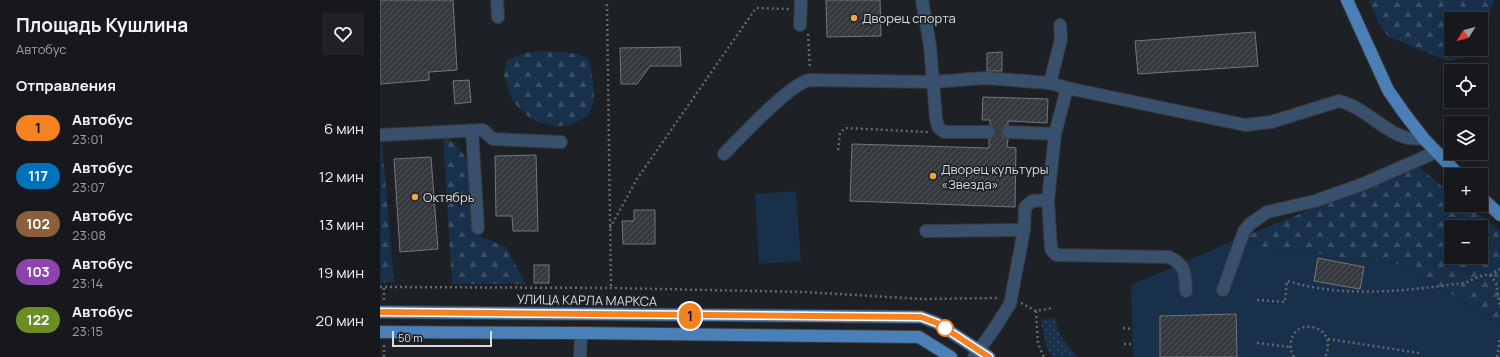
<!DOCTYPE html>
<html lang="ru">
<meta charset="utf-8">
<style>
body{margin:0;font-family:Manrope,sans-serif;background:#1f2124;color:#f1f3f6;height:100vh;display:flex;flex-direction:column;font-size:15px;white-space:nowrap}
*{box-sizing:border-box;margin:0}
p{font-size:13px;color:#9ea0a3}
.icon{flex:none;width:22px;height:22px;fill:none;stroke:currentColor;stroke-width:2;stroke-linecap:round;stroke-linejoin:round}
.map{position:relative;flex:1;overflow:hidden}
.panel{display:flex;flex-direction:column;background:#16181b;width:380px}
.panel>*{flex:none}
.badge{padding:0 8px;border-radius:13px;font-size:14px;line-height:26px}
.needle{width:26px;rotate:233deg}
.fabs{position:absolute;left:1064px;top:12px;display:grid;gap:8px}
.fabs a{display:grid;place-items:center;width:44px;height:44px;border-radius:0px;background:#16181b;box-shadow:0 4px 16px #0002,0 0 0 1px #35373a;font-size:20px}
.scale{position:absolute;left:12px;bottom:10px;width:100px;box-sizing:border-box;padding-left:4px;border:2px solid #dadcdf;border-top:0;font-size:11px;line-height:14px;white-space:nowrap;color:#dadcdf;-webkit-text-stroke:3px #1d2024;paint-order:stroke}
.map>.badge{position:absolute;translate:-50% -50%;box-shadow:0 0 0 2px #fff}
h2{padding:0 16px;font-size:15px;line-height:36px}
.round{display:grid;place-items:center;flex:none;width:42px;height:42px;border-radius:0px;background:#1f2124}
.summary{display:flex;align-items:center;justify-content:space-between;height:68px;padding:0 16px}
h1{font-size:19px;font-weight:700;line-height:30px}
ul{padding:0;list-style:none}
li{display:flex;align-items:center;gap:12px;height:48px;padding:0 16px}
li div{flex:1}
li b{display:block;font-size:15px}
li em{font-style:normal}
li .badge{min-width:44px;font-weight:700;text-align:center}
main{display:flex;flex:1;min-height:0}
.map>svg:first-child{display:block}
.grass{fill:url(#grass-dots)}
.forest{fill:url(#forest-firs);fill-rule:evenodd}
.green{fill:#18304a}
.building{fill:url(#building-hatch);stroke:#73767b}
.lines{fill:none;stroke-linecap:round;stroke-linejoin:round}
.minor-tunnel{stroke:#393c40;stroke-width:12;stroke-dasharray:12 6;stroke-linecap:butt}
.minor-casing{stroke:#373a3e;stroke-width:14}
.major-casing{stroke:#373a3e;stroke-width:14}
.path{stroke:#65686c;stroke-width:2.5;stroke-dasharray:2 3;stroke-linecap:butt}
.minor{stroke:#38506c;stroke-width:12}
.major{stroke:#4b7fb8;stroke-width:12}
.line-casing{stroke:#fff;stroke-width:9}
.line{stroke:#f58220;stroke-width:6}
.poi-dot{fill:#f0a63e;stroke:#1d2024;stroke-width:1.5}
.stop-dot{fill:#fff;stroke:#f58220;stroke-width:2}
.labels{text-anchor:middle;stroke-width:3;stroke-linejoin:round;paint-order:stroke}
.poi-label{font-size:13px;fill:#dadcdf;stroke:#1d2024;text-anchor:start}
.street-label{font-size:13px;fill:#dadcdf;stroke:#1d2024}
</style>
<main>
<section class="panel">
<div class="summary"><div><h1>Площадь Кушлина</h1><p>Автобус</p></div><a class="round"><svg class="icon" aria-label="heart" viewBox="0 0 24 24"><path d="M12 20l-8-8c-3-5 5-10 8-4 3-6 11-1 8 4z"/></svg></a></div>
<h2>Отправления</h2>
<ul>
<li><span class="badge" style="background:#f58220;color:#111">1</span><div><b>Автобус</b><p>23:01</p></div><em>6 мин</em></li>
<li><span class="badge" style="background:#0072bc;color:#fff">117</span><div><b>Автобус</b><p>23:07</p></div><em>12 мин</em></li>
<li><span class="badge" style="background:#8b5e3c;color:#fff">102</span><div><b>Автобус</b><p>23:08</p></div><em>13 мин</em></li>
<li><span class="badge" style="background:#8e44ad;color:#fff">103</span><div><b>Автобус</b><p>23:14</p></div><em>19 мин</em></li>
<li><span class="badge" style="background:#6b8e23;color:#fff">122</span><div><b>Автобус</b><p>23:15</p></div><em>20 мин</em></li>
</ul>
</section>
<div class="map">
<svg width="1120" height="357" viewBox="0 0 1120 357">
<defs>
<pattern id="grass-dots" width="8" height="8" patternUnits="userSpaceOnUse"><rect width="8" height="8" fill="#18304a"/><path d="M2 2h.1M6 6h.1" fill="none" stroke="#394d64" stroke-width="1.8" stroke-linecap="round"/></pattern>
<pattern id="forest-firs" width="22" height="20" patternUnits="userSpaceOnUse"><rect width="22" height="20" fill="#18304a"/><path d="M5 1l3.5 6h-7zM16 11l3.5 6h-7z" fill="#394d64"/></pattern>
<pattern id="building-hatch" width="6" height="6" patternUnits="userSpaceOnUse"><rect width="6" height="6" fill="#35383c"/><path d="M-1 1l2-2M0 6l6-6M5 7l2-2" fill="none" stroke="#525458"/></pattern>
</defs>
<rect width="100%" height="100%" fill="#1d2024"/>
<path class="grass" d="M 674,318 L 681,337 L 697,357 L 672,357 C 664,345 663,334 661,320 Z"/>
<g class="forest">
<path d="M 989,0 L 1114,0 L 1101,39 L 1101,19 L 1071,19 L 1071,49 L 1095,49 L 1084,58 L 1068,61 L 1009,37 L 1001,28 Z"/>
<path d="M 161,51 C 174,51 198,52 209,59 L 213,81 L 214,100 L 208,116 L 192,124 L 176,127 L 152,120 L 133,102 L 124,76 L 127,60 L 144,53 Z"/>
<path d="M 63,136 L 76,144 L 90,164 L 94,234 L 126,247 L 146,284 L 72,284 Z"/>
<path d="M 2,143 L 14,282 L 0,283 L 0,144 Z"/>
<path d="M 1038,166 L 1071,194 L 1071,205 L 1086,205 L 1120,231 L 1120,325 L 1025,265 L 848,243 ZM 1071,227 L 1101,227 L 1101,257 L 1071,257 Z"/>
</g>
<g class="green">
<path d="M 416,191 L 421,261 L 379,264 L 375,194 Z"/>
<path d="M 848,243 L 1025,265 L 1120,325 L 1120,357 L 753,357 L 751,285 Z"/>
</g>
<g class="building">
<path d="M 0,0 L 73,0 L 77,70 L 49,72 L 49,80 L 0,84 Z"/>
<path d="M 446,0 L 500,0 L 501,36 L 447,37 Z"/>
<path d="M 875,32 L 878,66 L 758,74 L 755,41 Z"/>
<path d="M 300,47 L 301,66 L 270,66 L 257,84 L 241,84 L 240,48 Z"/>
<path d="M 622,52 L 622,71 L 607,71 L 607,53 Z"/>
<path d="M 89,80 L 91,102 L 75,104 L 73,81 Z"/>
<path d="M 603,97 L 668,99 L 667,123 L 628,121 L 628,125 L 624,126 L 621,131 L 622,136 L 628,139 L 627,147 L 636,148 L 635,207 L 470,201 L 472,144 L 609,148 L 609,139 L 615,136 L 616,132 L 615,128 L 610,125 L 610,120 L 602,120 Z"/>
<path d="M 156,155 L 158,231 L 133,231 L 132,216 L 116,216 L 115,156 Z"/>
<path d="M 51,157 L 58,249 L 20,252 L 14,159 Z"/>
<path d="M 254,210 L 275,210 L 275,244 L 243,244 L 242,221 L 254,221 Z"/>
<path d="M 938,258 L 984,267 L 980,289 L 934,281 Z"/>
<rect x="154" y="265" width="15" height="18"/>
<path d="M 856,314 L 857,357 L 780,357 L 780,316 Z"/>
</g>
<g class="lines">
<path class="minor-tunnel" d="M 609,132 L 628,132"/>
<defs>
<g id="minor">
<path d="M 117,0 L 118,17"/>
<path d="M 542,0 L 550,46 L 556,119 L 558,127 L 564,132 L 609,132"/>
<path d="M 420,25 L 421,0"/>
<path d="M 670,83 L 681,39 L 680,25"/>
<path d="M 92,131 L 98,228"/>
<path d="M 628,132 L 675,134"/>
<path d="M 0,135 L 103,130 L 113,139 L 181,142"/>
<path d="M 344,154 C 361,137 410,83 430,80 L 553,82 L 605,78 L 670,83 L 687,88 L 865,125 L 891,122 L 959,101 C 985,107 1005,133 1028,138 C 1033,139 1039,138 1044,139"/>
<path d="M 668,200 L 675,134 L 687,88"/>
<path d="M 546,231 L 644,230"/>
<path d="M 843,290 L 864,231 L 870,224 L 887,212 L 935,201 L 983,184 L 1056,152"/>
<path d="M 200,357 L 201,333"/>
<path d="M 594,357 L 614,329 L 630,304 L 644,230 L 645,207 L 652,201 L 668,200 L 671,249 L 676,255 L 789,257 C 806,265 805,274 806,291"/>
</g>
<g id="major">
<path d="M 967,0 L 1008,90 L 1024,113 L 1044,139 L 1079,175"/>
<path d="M 1101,197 L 1120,215"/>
<path d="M 0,312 L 541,317 L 557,323 L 609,357"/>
<path d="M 0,332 L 201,333 L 539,337 L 571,357"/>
</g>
</defs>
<use href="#minor" class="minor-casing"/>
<use href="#major" class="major-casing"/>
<g class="path">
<path d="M 227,4 L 231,288"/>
<path d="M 428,34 L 430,69"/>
<path d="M 458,150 L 460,133 L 465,128 L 548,132"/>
<path d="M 230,228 L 257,179 L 376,8 L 409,9"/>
<path d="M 1110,275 L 1120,269"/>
<path d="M 0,287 L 231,288 L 425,292 L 542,299 L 619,298"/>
<path d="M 4,288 L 4,301"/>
<path d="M 877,300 L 905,302 L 907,281 C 961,297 1014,292 1069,285 C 1074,284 1079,284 1084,283 C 1093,280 1101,274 1110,275 L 1116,283 L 1120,308"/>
<path d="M 641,303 L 656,311 L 673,308"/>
<path d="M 656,311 L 658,344 L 664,357"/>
<path d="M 743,328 L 752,329"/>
<path d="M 948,339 L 1039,353"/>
<path d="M 877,343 L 910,347"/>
<path d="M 744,344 L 752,344"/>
<path d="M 4,357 L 4,344"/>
<path d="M 914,357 C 911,352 910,348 911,342 C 915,315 960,326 945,357"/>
<path d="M 1117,357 L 1120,337"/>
</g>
<use href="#minor" class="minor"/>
<use href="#major" class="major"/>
</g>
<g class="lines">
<defs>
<path id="line" d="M 0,312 L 541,317 L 557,323 L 609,357"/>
</defs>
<use href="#line" class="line-casing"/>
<use href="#line" class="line"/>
</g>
<g class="poi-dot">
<circle cx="474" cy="18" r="4"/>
<circle cx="553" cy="176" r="4"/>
<circle cx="35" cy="197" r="4"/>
</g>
<circle class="stop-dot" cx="565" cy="328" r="8"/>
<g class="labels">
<g class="poi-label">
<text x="482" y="23">Дворец спорта</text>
<text x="561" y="174">Дворец культуры<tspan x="561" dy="15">«Звезда»</tspan></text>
<text x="43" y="202">Октябрь</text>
</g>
<g class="street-label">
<text transform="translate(207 300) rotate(1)" y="5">УЛИЦА КАРЛА МАРКСА</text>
</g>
</g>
</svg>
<div class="fabs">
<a><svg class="needle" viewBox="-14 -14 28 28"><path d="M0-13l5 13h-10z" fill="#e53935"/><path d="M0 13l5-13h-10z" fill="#9ea0a3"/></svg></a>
<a><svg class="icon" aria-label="locate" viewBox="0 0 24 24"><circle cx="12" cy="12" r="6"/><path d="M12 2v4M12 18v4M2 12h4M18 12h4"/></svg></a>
<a><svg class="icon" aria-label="layers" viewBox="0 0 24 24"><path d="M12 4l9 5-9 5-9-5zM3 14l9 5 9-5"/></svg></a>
<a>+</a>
<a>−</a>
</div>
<div class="scale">50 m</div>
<b class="badge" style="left:310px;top:316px;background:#f58220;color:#111">1</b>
</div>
</main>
